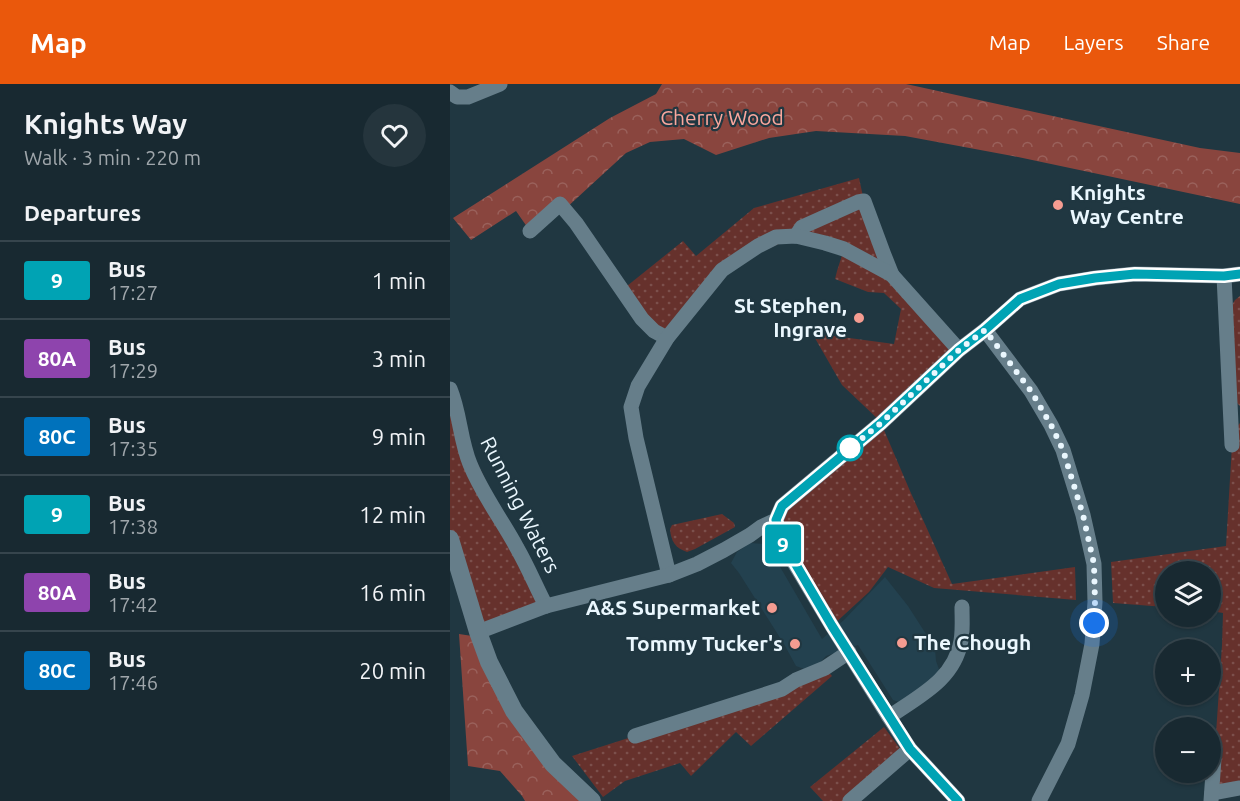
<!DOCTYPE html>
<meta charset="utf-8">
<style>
body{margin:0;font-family:Ubuntu,sans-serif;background:#25353d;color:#f1f3f6;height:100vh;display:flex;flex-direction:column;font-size:22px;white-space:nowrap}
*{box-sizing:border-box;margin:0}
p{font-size:20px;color:#9fa6ab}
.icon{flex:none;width:33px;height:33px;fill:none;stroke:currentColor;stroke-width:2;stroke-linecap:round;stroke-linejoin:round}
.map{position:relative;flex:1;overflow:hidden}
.panel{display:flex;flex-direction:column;background:#182931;width:450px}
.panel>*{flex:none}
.badge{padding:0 12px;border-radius:4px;font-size:21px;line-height:39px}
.controls{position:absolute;left:705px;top:477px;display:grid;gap:12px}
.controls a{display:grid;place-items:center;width:66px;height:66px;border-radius:50%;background:#182931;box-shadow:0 2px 4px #0004,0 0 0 2px #36454d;font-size:30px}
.you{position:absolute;width:30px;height:30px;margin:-15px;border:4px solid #fff;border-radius:50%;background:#1a73e8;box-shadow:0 0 0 9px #1a73e833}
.map>.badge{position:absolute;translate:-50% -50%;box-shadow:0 0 0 3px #fff}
h2{padding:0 24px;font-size:22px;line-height:54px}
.round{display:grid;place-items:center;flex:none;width:63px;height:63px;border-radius:32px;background:#25353d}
.summary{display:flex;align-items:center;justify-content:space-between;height:102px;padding:0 24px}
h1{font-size:28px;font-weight:700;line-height:45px}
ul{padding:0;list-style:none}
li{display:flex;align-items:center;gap:18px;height:78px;padding:0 24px;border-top:2px solid #36454d}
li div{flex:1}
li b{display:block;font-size:22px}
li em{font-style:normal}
li .badge{min-width:66px;font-weight:700;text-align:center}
header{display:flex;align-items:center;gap:36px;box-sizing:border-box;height:84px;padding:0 30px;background:#ea580c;color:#fff}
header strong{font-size:28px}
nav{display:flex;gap:33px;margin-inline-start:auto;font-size:21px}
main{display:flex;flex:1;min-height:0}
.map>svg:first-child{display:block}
.built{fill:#23414f}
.grass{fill:url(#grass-dots)}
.forest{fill:url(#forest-crowns)}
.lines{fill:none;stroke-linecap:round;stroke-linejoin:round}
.minor{stroke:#667e8a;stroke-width:15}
.tertiary{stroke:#667e8a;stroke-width:18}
.line-casing{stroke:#fff;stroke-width:14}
.line{stroke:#00a3b4;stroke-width:9}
.walk{stroke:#eaf7fe;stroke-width:6;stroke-dasharray:0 10.8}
.poi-dot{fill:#f59c91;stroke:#203741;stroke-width:2}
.stop-dot{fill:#fff;stroke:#00a3b4;stroke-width:3}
.labels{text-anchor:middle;stroke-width:4.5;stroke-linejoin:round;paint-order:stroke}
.park-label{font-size:21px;fill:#faa79d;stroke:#203741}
.poi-label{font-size:21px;font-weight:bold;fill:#eaf7fe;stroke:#203741;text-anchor:end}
.street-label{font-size:21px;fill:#eaf7fe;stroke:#203741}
</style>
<header>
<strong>Map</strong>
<nav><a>Map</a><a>Layers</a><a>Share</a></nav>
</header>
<main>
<section class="panel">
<div class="summary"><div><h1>Knights Way</h1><p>Walk · 3 min · 220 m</p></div><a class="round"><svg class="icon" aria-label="heart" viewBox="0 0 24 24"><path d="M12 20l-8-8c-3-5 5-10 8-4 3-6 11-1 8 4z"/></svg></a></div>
<h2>Departures</h2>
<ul>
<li><span class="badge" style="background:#00a3b4;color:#fff">9</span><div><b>Bus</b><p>17:27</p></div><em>1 min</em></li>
<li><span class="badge" style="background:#8e44ad;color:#fff">80A</span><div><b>Bus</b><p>17:29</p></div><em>3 min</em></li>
<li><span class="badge" style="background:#0072bc;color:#fff">80C</span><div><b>Bus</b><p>17:35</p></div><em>9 min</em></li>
<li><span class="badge" style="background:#00a3b4;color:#fff">9</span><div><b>Bus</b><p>17:38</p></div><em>12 min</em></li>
<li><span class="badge" style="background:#8e44ad;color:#fff">80A</span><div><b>Bus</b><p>17:42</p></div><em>16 min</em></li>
<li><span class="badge" style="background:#0072bc;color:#fff">80C</span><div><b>Bus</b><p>17:46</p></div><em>20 min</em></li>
</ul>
</section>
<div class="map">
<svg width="790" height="717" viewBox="0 0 790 717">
<defs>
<pattern id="grass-dots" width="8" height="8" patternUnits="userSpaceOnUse" patternTransform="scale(1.5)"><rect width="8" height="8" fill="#66312c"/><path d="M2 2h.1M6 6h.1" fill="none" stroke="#7c504c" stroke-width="1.8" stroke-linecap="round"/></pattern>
<pattern id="forest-crowns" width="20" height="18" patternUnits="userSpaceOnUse" patternTransform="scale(1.5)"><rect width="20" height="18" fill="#89453e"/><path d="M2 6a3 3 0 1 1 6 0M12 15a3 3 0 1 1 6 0" fill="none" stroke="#9a615b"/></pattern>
</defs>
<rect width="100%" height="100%" fill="#203741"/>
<path class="built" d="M 300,459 L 314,460 L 322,469 L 372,555 L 394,536 L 435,493 L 458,522 L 485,564 L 486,577 L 490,588 L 452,619 L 443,616 L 408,561 L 376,572 L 368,581 L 354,585 L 346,582 L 334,560 L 289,489 L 281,479 L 287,468 Z"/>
<g class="grass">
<path d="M 409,94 L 414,117 L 442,191 L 509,266 L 431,339 L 460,407 L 502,500 L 625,483 L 626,516 L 484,504 L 438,483 L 419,508 L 382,542 L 326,436 L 431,338 L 392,301 L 362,249 L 444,260 L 451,225 L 434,209 L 418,208 L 385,195 L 387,187 L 394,165 L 346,152 L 272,186 L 217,254 L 172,206 L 233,157 L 246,172 L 304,124 Z"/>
<path d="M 790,212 L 790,322 L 784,316 L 782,221 L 785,216 Z"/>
<path d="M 0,305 L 9,341 L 96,522 L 28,548 L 0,455 Z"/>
<path d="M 790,339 L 790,704 L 762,709 L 772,561 L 773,529 L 761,527 L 760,488 L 716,488 L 715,523 L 663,519 L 661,478 L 776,462 L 782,361 L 785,345 Z"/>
<path d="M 272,430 L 284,439 L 285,443 L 245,465 L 237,468 C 225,464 221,457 220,445 L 222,441 Z"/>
<path d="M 375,584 L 382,592 L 301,662 L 286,648 L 241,692 L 230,679 L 175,697 L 153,713 L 122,672 L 332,605 Z"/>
<path d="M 434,643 L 454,670 L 400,717 L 373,717 L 360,703 Z"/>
</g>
<g class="forest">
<path d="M 212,0 L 456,0 L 750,64 L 790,69 L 790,120 L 568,73 L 455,52 L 366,47 L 319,54 L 266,71 L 234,55 L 200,58 L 176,69 L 115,125 L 80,147 L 66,127 L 21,156 L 3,134 L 160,34 L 206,10 Z"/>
<path d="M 9,550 L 29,553 L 48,599 L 142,717 L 75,717 L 72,712 L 50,687 L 18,682 Z"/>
</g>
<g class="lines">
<g class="minor">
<path d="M 0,8 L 7,13 L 18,13 L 50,0"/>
<path d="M 80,147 L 110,120 L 126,139 L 192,235 L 204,247 L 217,254"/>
<path d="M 346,152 L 352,143 L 408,118 L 414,117 L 434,171 L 442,191"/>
<path d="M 774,192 L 782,361"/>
<path d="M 535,246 L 581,307 L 601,341 L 613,366 L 633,431 L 644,480 L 645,518 L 642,560 L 632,611 L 618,660 L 589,717"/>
<path d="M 0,305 C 10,329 10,356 20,380 C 32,410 52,436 67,464 C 78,483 86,503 96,522"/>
<path d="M 326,436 L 331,457 L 382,542 L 439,633 L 460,665 L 508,717"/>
<path d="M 219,491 L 186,354 L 181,323 L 188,302 L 217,254 L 272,186 L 308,162 L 326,153 L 346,152 L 375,159 L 394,165 L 442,191 L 509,266"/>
<path d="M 28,548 L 96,522 L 219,491 L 247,480 L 274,466 L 300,451 L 311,443 L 326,436 L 332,422 L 431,339 L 509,266 L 535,246 L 570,215 L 609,200 L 646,194 L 685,190 L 774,192 L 790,190"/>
<path d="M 439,633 C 469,612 504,596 511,557 C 513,546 512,534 512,523"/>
<path d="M 185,652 L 332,605 L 346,596 L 375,584 L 399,568"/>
<path d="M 762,709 L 790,704"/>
<path d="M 400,717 L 460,665"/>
<path d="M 761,717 L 764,675"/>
</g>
<path class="tertiary" d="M 0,455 L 28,548 L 39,578 L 64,627 L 103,680 L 142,717"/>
</g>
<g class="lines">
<defs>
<path id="line" d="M 508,717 L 460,665 L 382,542 L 332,457 L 326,436 L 332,422 L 431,339 L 509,266 L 535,246 L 570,215 L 609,200 L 645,194 L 685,190 L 774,192 L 790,190"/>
</defs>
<use href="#line" class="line-casing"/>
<use href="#line" class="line"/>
<path class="walk" d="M 400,364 L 398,366 L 431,339 L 509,266 L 535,246 L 581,307 L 601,341 L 613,366 L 633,431 L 644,480 L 645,518 L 644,539"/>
</g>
<g class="poi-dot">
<circle cx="608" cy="121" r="6"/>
<circle cx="409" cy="234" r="6"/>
<circle cx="322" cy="524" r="6"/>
<circle cx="452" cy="559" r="6"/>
<circle cx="345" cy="560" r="6"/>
</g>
<circle class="stop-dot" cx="400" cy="364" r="12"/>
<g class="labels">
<g class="park-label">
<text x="272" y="41">Cherry Wood</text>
</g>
<g class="poi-label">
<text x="620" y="116" text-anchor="start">Knights<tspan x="620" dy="24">Way Centre</tspan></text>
<text x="397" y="229">St Stephen,<tspan x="397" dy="24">Ingrave</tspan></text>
<text x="310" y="531">A&amp;S Supermarket</text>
<text x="464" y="566" text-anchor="start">The Chough</text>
<text x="333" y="567">Tommy Tucker's</text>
</g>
<g class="street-label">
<text transform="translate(70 421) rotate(63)" y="7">Running Waters</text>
</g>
</g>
</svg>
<div class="controls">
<a><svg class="icon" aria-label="layers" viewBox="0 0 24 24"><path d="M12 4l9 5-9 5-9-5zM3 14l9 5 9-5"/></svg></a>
<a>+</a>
<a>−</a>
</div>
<div class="you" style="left:644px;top:539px"></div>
<b class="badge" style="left:333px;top:460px;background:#00a3b4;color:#fff">9</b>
</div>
</main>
